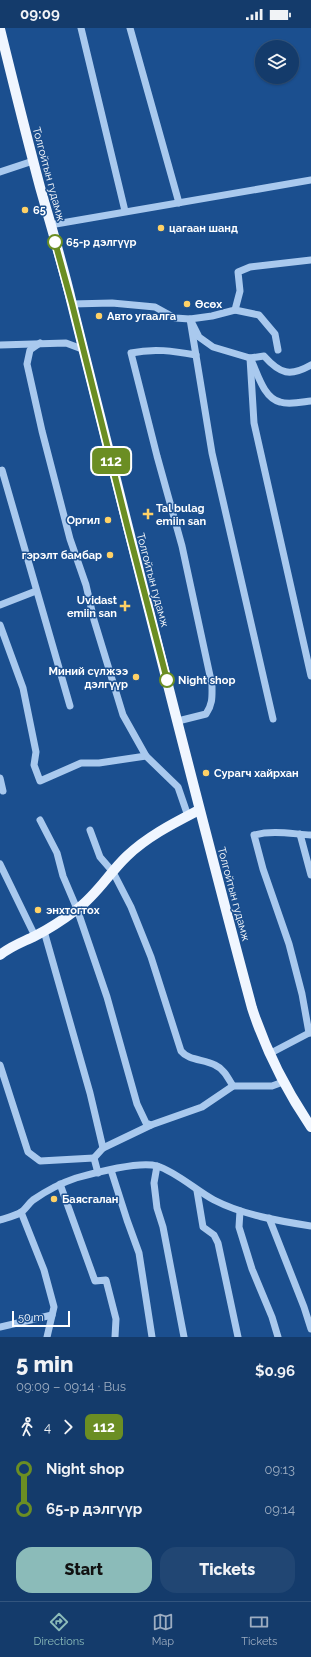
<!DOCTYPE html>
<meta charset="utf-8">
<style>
body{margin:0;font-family:Raleway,sans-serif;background:#214673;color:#f1f3f6;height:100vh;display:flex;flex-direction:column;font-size:15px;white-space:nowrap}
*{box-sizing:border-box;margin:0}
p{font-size:13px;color:#9dadc1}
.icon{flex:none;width:22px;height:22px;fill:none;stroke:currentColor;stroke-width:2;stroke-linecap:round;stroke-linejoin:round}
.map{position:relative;height:1309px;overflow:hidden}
.panel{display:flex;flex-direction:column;background:#143b6b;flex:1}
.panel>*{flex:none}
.badge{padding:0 8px;border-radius:6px;font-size:14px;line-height:26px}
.buttons{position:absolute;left:255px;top:12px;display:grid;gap:8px}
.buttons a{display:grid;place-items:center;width:44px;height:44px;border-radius:50%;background:#143b6b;box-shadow:0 1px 3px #0004,0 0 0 1px #33557e;font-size:20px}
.scale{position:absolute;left:12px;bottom:10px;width:58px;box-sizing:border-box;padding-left:4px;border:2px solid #fff;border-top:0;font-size:11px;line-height:14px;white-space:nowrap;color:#fff;-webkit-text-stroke:3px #1b4f8f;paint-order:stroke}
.map>.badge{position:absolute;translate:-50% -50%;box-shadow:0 0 0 2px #fff}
.legs{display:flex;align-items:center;gap:6px;height:44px;padding:0 16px;font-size:13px}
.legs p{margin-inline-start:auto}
.summary{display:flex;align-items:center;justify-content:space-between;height:68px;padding:0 16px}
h1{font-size:22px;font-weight:800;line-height:30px}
.button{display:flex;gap:8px;margin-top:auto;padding:8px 16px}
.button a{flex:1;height:46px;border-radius:16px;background:#8bbbb9;color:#111;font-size:16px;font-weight:800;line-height:46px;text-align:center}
.button a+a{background:#214673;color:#f1f3f6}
ul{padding:0 16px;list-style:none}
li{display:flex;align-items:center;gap:14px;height:40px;font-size:15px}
li i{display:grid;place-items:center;width:6px;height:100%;margin:0 5px;background:currentColor}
li i::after{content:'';width:10px;height:10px;margin:-5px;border:3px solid;border-radius:50%;background:#143b6b}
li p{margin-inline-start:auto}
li:first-child i{background:linear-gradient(#0000 50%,currentColor 0)}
li:last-child i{background:linear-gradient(currentColor 50%,#0000 0)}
.status{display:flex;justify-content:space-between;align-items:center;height:28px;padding:0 20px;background:#143b6b;direction:ltr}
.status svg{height:11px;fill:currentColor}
.dock{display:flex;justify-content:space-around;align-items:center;height:56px;border-top:1px solid #33557e;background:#143b6b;font-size:11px;color:#9dadc1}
.dock a{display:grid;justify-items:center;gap:2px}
.dock .current{color:#8bbbb9}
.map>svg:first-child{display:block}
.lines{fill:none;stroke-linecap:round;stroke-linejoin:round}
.minor{stroke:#a9c9ee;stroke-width:7}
.major{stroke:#f0f6ff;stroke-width:10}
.line-1-casing{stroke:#fff;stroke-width:9}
.line-1{stroke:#6b8e23;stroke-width:6}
.poi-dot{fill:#ffd166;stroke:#1b4f8f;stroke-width:1.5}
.stop-1-dot{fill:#fff;stroke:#6b8e23;stroke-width:2}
.labels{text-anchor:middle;stroke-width:3;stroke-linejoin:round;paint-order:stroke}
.street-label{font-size:11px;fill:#fff;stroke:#1b4f8f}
.poi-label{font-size:11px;font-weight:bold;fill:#fff;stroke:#1b4f8f;text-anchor:start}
.stop-label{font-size:11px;font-weight:bold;fill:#fff;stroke:#1b4f8f;text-anchor:start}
</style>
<div class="status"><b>09:09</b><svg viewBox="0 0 49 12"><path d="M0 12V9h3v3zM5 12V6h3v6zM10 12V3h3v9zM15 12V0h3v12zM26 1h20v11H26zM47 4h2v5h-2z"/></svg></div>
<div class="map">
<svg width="311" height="1309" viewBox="0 0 311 1309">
<rect width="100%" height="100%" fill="#1b4f8f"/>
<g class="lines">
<g class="minor">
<path d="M 81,0 L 125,183"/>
<path d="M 130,0 L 179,175"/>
<path d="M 0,144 L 33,133"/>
<path d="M 50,197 L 311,152"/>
<path d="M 72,276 L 112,275 L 155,279 L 175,290 L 190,291 L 199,309 L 213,319 L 250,330 L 264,328 C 280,346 290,349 311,337"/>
<path d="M 235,282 L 259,287 L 275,306 L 278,322"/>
<path d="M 40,315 L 30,322 L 27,336 L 42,403 L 70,511 L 86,557 L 94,592 L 123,687 L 146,728"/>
<path d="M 0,317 L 66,315 L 82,321"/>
<path d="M 250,330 L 254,395 L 311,648"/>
<path d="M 252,334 C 258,347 264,370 280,374 C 289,377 302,374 311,373"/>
<path d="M 2,442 L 70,678"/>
<path d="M 0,577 L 36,563"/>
<path d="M 0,597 L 23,660 L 36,724 L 34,737 L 40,753 L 81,735 L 99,735 L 146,728 L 178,759 L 188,788"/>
<path d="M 273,691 L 212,425 L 190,291 L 212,288 L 235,282 L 240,263 L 238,244 L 250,239 L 311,232"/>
<path d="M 178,693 L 206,686 C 213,676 212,668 212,657 L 182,518 L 157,428 L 131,325 C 154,320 173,323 196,327"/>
<path d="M 0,750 L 3,763"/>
<path d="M 40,792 L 57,825 L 63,848 L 77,881 L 107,969 L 137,1076 L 146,1095 L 151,1097"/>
<path d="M 90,802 L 100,829 L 113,844 L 131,879 L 151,929 L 181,1023 C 189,1033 204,1031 215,1037 C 224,1041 228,1050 233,1058"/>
<path d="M 300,806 L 311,847"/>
<path d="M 0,836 L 35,908"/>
<path d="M 44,903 L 90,1065 L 103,1120 L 94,1130"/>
<path d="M 309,1005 L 302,966 L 289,916 L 263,841 L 254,807 C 273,802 292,806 311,807"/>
<path d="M 269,1026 L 309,1005 L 311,1005"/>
<path d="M 0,1037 L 28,1124 L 40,1133 L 94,1130 L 98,1145"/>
<path d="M 103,1120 L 151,1097 L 202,1079 L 233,1058 L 272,1058 L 283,1054"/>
<path d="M 157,1138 L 154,1155 L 157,1180 L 163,1199 L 184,1309"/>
<path d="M 111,1142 L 127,1192 L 139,1225 L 152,1309"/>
<path d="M 60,1156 L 95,1253 L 106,1252 L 116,1291 L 115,1309"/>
<path d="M 197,1163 L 203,1199 L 214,1207 L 218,1215 L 238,1309"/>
<path d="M 240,1183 L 239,1199 L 252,1241 L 272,1289 L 278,1309"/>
<path d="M 21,1184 L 44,1242 L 54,1279 L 47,1309"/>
<path d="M 269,1190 L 304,1279 L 311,1301"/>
<path d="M 0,1192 C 6,1190 14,1188 20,1185 C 25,1182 28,1176 33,1172 C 46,1163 61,1155 76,1150 C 94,1145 140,1133 157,1138 C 175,1143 197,1163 214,1172 C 243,1187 279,1193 311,1198"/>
<path d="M 0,1299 L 52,1287"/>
</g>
<g class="major">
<path d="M 0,1 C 13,54 26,106 40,159 C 51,198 63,237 72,276 C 131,511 189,746 252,980 C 266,1023 286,1062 311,1099"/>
<path d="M 0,927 C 11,918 23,914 35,908 C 49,901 64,891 76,882 C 97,867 109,845 127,828 C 148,808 174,795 199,782"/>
</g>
</g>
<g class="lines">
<defs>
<path id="line-1" d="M 55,214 L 72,276 L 128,501 L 167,652"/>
</defs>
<use href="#line-1" class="line-1-casing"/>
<use href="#line-1" class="line-1"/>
</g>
<g class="poi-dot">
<circle cx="25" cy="182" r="4"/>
<circle cx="161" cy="200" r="4"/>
<circle cx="187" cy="276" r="4"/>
<circle cx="99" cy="288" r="4"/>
<path d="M146 480h4v4h4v4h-4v4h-4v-4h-4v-4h4z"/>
<circle cx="108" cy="492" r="4"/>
<circle cx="110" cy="527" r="4"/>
<path d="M123 572h4v4h4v4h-4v4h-4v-4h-4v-4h4z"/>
<circle cx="136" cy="649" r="4"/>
<circle cx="206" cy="745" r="4"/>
<circle cx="38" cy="882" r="4"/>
<circle cx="54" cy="1171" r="4"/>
</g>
<g class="stop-1-dot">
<circle cx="55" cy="214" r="7"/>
<circle cx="167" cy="652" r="7"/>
</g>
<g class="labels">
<g class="street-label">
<text transform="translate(49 146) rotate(75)" y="4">Толгойтын гудамж</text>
<text transform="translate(153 552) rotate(75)" y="4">Толгойтын гудамж</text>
<text transform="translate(234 866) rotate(75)" y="4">Толгойтын гудамж</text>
</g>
<g class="poi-label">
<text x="33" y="186">65</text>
<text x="169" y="204">цагаан шанд</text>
<text x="195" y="280">Өсөх</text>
<text x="107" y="292">Авто угаалга</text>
<text x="156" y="484">Tal bulag<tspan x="156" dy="13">emiin san</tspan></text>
<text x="100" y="496" text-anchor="end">Оргил</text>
<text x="102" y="531" text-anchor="end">гэрэлт бамбар</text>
<text x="117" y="576" text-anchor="end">Uvidast<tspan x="117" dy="13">emiin san</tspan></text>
<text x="128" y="647" text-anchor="end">Миний сүлжээ<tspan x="128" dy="13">дэлгүүр</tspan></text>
<text x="214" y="749">Сурагч хайрхан</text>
<text x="46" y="886">энхтогтох</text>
<text x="62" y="1175">Баясгалан</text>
</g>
<g class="stop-label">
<text x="66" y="218">65-р дэлгүүр</text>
<text x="178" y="656">Night shop</text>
</g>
</g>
</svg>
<div class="buttons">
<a><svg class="icon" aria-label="layers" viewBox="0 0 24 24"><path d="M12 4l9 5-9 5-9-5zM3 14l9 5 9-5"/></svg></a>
</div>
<div class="scale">50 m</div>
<b class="badge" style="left:111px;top:433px;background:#6b8e23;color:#fff">112</b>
</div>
<section class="panel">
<div class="summary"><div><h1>5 min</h1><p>09:09 – 09:14 · Bus</p></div><b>$0.96</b></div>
<div class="legs"><svg class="icon" aria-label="walk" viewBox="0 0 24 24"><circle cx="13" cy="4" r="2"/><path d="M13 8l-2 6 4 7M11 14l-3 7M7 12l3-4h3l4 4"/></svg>4<svg class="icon" aria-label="forward" viewBox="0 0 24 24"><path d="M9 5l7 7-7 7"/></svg><b class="badge" style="background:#6b8e23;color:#fff">112</b></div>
<ul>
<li><i style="color:#6b8e23"></i><b>Night shop</b><p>09:13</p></li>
<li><i style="color:#6b8e23"></i><b>65-р дэлгүүр</b><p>09:14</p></li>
</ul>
<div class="button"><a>Start</a><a>Tickets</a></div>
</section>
<nav class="dock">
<a class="current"><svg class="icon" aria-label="directions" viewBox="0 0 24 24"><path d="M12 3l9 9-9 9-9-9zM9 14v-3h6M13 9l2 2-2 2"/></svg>Directions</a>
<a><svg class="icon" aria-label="map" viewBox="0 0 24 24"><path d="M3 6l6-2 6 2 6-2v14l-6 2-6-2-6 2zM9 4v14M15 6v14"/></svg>Map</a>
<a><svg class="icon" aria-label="tickets" viewBox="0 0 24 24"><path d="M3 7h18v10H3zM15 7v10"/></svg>Tickets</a>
</nav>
